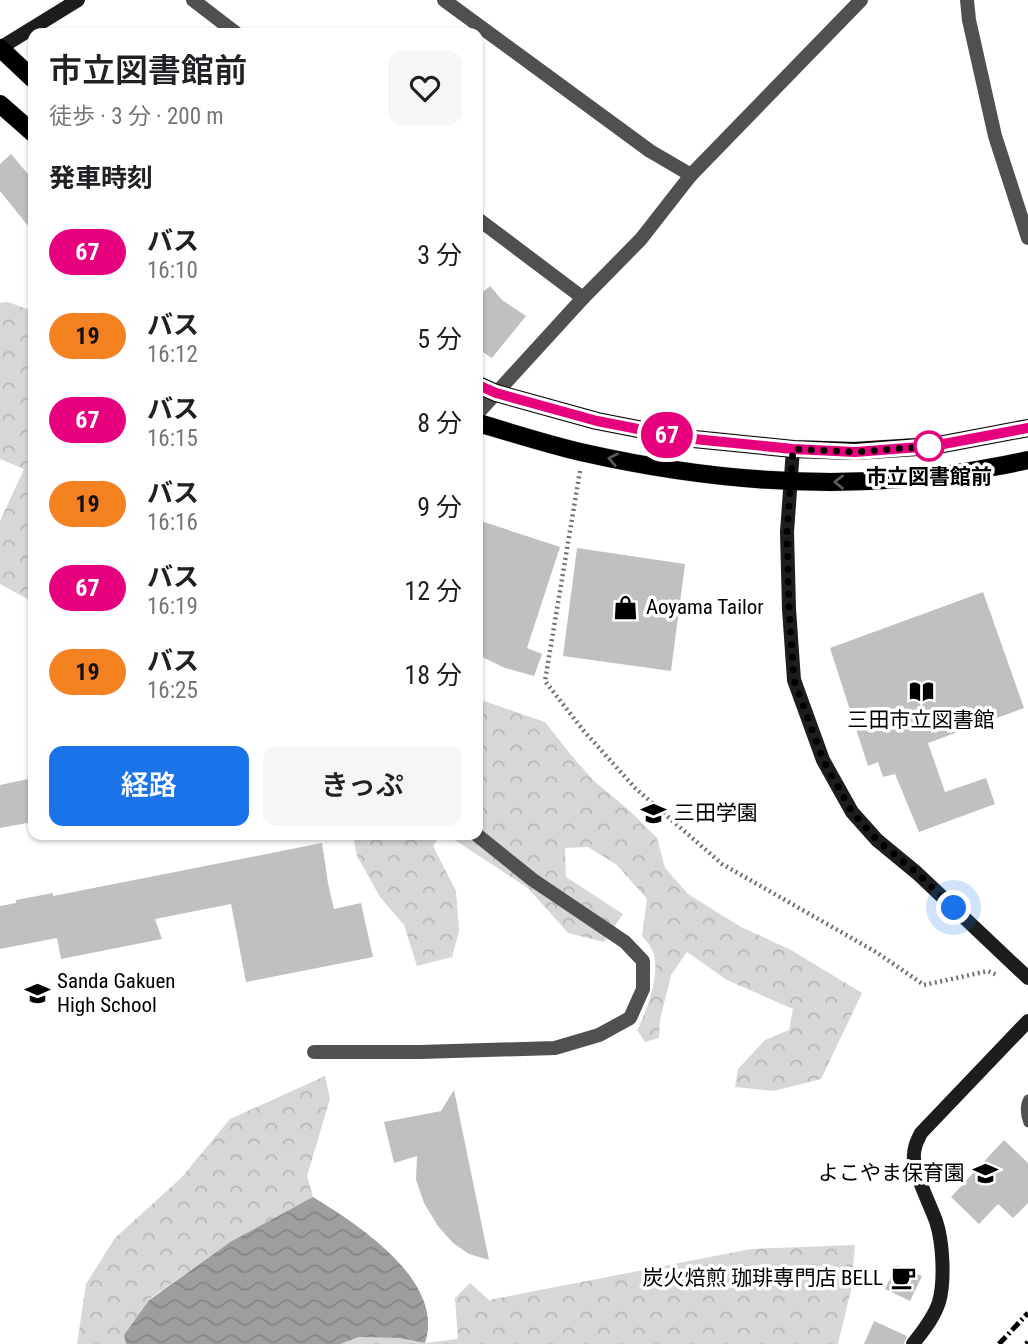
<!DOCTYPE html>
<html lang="ja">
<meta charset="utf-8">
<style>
body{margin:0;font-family:"Roboto Condensed","Noto Sans JP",sans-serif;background:#f6f6f6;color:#202124;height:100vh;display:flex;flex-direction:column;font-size:26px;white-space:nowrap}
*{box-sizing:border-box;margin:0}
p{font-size:23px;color:#757577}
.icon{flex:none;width:38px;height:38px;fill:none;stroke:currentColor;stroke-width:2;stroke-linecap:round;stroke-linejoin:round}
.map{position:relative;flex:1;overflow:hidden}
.sheet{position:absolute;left:28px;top:28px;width:455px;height:812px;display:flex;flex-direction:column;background:#fff;border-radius:14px;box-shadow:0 2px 5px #0004}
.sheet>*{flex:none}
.badge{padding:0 14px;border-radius:23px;font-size:24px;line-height:46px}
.you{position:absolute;width:35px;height:35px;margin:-18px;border:5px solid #fff;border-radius:50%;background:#1a73e8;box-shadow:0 0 0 10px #1a73e833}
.map>.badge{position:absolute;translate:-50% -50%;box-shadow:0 0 0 4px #fff}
h2{padding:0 21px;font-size:26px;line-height:63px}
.round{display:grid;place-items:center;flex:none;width:74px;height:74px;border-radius:14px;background:#f6f6f6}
.summary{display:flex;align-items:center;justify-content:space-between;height:119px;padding:0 21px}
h1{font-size:33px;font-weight:600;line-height:52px}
.button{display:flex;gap:14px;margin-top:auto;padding:14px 21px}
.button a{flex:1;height:80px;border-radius:14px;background:#1a73e8;color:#fff;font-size:28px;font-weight:600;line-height:80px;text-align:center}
.button a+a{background:#f6f6f6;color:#202124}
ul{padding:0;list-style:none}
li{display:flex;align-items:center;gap:21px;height:84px;padding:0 21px}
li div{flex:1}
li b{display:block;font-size:26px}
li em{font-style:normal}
li .badge{min-width:77px;font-weight:700;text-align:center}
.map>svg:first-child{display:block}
.forest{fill:url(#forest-crowns)}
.water{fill:url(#water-waves)}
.building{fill:#c0c0c0}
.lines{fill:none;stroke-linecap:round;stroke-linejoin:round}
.primary-casing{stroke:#dbdbdb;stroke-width:19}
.path{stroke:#727272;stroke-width:4.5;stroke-dasharray:2 3.5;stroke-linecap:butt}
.lane{stroke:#505050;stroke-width:9}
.street{stroke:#505050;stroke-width:14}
.secondary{stroke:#1d1d1d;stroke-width:14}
.primary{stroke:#000;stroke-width:18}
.rail{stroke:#000;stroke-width:5;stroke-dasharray:10 3.5 2 3.5;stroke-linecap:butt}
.oneway{stroke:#595959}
.line-casing{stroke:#fff;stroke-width:16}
.line{stroke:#e6007e;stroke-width:10}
.walk{stroke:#000;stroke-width:7;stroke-dasharray:0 12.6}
.stop-dot{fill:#fff;stroke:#e6007e;stroke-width:3.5}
.labels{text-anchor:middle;stroke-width:7;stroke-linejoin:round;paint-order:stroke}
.stop-label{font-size:21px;font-weight:bold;fill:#000;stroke:#fff}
.poi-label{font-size:21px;fill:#000;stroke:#fff;text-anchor:start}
</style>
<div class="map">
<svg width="1028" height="1344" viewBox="0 0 1028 1344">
<defs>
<pattern id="forest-crowns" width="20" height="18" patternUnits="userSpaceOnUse" patternTransform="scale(1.75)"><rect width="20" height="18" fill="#d7d7d7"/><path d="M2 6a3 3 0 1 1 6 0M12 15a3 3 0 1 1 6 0" fill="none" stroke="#b7b7b7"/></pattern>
<pattern id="water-waves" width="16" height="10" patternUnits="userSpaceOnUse" patternTransform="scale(1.75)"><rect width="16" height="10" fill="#9e9e9e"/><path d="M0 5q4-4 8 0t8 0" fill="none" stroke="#868686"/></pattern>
</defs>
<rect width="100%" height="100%" fill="#fff"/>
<g class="forest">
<path d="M 8,302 L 33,311 L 33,602 L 0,584 L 0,521 L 24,469 L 0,459 L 0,303 Z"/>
<path d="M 478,699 L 545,722 L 571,755 L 594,781 L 630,811 L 657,838 L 665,868 L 688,894 L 741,927 L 791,950 L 862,993 L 821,1079 L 774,1091 L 735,1087 L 738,1069 L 765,1040 L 789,1030 L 793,1009 L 727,980 L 687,952 L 671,975 L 660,1020 L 659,1038 L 645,1042 L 637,1030 C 647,1011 662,971 652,950 C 650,945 645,940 642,936 L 647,899 L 617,865 L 588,847 L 565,848 L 566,877 L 623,914 L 604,942 L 568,933 L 528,888 L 447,835 L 478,835 Z"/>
<path d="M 353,835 L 440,835 L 433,846 L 456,891 L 459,931 L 452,957 L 417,966 L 404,925 L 380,897 L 357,856 Z"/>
<path d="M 325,1076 L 330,1099 L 307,1176 L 313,1197 L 230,1242 L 148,1300 L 124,1335 L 126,1344 L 77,1344 L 86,1284 L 115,1238 L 182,1177 L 230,1119 Z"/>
<path d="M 855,1245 L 851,1290 L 838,1344 L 340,1344 L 359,1337 L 399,1338 L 425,1343 L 458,1339 L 455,1298 L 470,1283 L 489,1300 L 751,1249 Z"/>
</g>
<path class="water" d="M 313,1197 C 357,1224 446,1281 425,1343 L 399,1338 L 359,1337 L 340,1344 L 126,1344 L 124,1335 L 148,1301 L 230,1242 Z"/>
<g class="building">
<path d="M 11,154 L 33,180 L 33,232 L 0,191 L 0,164 Z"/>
<path d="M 490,286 L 502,300 L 526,316 L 492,358 L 478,349 L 478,296 Z"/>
<path d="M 478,520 L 560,547 L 527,648 L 542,654 L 534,676 L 505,668 L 478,655 Z"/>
<path d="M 577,548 L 685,564 L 671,671 L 563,656 Z"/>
<path d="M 983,592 L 1024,708 L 928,743 L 945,792 L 986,778 L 995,804 L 919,832 L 895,774 L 883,777 L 878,762 L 868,766 L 830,648 Z"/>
<path d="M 33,778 L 33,822 L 0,828 L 0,785 Z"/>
<path d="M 322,843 L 328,883 L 334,909 L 361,903 L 373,957 L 246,982 L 231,904 L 155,919 L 162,939 L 61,959 L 57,938 L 0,949 L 0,906 L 16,903 L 16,900 L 53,893 L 53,896 Z"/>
<path d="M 454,1090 L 489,1260 L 469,1254 L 453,1243 L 438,1226 L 424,1203 L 416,1180 L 417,1156 L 394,1163 L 384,1122 L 441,1111 Z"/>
<path d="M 1004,1140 L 1028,1163 L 1028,1203 L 1013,1218 L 998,1204 L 979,1224 L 951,1197 Z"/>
<path d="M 897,1265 L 922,1276 L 910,1301 L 885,1289 Z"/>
<path d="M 874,1321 L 907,1336 L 904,1344 L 864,1344 Z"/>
</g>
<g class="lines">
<defs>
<g id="primary">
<path d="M 0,48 L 33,79"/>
<path d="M 0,104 L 33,133"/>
<path d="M 478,385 L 496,393 L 597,421 L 684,438 L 793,449 L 854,451 L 933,446 L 1028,428"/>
<path d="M 478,423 C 513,433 549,445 585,453 C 714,482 846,492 976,470 C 993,467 1011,464 1028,460"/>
</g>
</defs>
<use href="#primary" class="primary-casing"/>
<path class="path" d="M 580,471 L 545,681 L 583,730 L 635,788 L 722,864 L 876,952 L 924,985 L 988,971 L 997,975"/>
<path class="lane" d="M 1028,1099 C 1024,1106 1025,1115 1028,1123"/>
<g class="street">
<path d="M 193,0 L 236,33"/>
<path d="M 444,0 L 650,151 L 691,175"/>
<path d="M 967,0 L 969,20 L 995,136 L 1028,238"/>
<path d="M 478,219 L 583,298"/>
<path d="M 478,413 L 583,298 L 641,239 L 691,175 L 861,0"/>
<path d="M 314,1052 L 420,1052 L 555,1048 L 599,1035 L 630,1018 L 643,989 L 643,961 L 625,942 L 533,880 L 477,835"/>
</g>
<g class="secondary">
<path d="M 0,48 L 78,0"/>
<path d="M 793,449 L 787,532 L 789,609 L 794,680 L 823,760 L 852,812 L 877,840 L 917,873 L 1028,978"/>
<path d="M 913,1344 C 922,1332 934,1318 939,1302 C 945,1281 943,1242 936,1221 C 929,1202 916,1178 914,1159 C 913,1149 917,1141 921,1133 L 1028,1021"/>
</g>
<use href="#primary" class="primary"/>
<g class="rail">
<path d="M 999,1344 L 1028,1313"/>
<path d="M 1026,1344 L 1028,1342"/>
</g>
</g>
<defs><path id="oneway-chevron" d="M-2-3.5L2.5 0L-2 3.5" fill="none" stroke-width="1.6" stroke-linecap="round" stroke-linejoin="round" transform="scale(1.75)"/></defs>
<g class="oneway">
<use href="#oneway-chevron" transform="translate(613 459) rotate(-169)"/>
<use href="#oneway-chevron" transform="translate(839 482) rotate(-179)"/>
</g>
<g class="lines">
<defs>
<path id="line" d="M 478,385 L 496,393 L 597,421 L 684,438 L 793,449 L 855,452 L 933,446 L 1028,428"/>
</defs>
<use href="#line" class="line-casing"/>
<use href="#line" class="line"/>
<path class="walk" d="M 929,446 L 933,446 L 855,452 L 793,449 L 787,532 L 789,609 L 794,680 L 823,760 L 852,812 L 877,840 L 917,873 L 954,908"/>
</g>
<defs>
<symbol id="shop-bare" viewBox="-9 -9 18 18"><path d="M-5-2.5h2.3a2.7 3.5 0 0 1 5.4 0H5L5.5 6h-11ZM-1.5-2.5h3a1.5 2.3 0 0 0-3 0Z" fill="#000" stroke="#fff" stroke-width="2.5" paint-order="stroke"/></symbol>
<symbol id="library-bare" viewBox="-9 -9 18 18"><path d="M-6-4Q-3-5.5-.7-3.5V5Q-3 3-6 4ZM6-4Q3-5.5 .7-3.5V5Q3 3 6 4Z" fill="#000" stroke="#fff" stroke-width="2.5" paint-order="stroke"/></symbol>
<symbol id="school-bare" viewBox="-9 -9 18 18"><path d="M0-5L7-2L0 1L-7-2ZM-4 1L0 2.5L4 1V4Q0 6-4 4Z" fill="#000" stroke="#fff" stroke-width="2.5" paint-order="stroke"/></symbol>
<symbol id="cafe-bare" viewBox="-9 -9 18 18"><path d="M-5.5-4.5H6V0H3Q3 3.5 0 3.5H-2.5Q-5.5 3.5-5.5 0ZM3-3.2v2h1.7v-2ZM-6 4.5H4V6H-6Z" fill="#000" stroke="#fff" stroke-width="2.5" paint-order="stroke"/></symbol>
</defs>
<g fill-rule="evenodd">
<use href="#shop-bare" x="608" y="590" width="35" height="35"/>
<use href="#library-bare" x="904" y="674" width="35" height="35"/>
<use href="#school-bare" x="636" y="796" width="35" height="35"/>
<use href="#school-bare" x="20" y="976" width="35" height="35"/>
<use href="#school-bare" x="968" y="1156" width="35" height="35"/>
<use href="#cafe-bare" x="886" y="1260" width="35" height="35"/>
</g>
<circle class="stop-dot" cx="929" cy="446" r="14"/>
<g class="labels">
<g class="stop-label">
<text x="929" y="484">市立図書館前</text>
</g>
<g class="poi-label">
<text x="646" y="614">Aoyama Tailor</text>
<text x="921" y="727" text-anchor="middle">三田市立図書館</text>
<text x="674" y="820">三田学園</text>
<text x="57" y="988">Sanda Gakuen<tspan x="57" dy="24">High School</tspan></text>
<text x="965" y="1180" text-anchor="end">よこやま保育園</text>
<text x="883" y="1285" text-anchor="end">炭火焙煎 珈琲専門店 BELL</text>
</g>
</g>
</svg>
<div class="you" style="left:954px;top:908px"></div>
<b class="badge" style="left:667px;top:435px;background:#e6007e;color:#fff">67</b>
<section class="sheet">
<div class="summary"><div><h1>市立図書館前</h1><p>徒歩 · 3 分 · 200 m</p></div><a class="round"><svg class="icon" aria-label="heart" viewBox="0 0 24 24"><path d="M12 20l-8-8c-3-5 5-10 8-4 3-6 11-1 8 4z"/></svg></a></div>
<h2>発車時刻</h2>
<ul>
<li><span class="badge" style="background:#e6007e;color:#fff">67</span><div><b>バス</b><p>16:10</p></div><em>3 分</em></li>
<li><span class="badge" style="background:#f58220;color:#111">19</span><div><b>バス</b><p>16:12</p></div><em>5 分</em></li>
<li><span class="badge" style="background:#e6007e;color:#fff">67</span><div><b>バス</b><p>16:15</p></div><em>8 分</em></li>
<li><span class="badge" style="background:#f58220;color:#111">19</span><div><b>バス</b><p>16:16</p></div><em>9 分</em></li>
<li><span class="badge" style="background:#e6007e;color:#fff">67</span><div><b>バス</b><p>16:19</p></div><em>12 分</em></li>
<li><span class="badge" style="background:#f58220;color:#111">19</span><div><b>バス</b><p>16:25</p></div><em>18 分</em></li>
</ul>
<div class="button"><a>経路</a><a>きっぷ</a></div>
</section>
</div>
